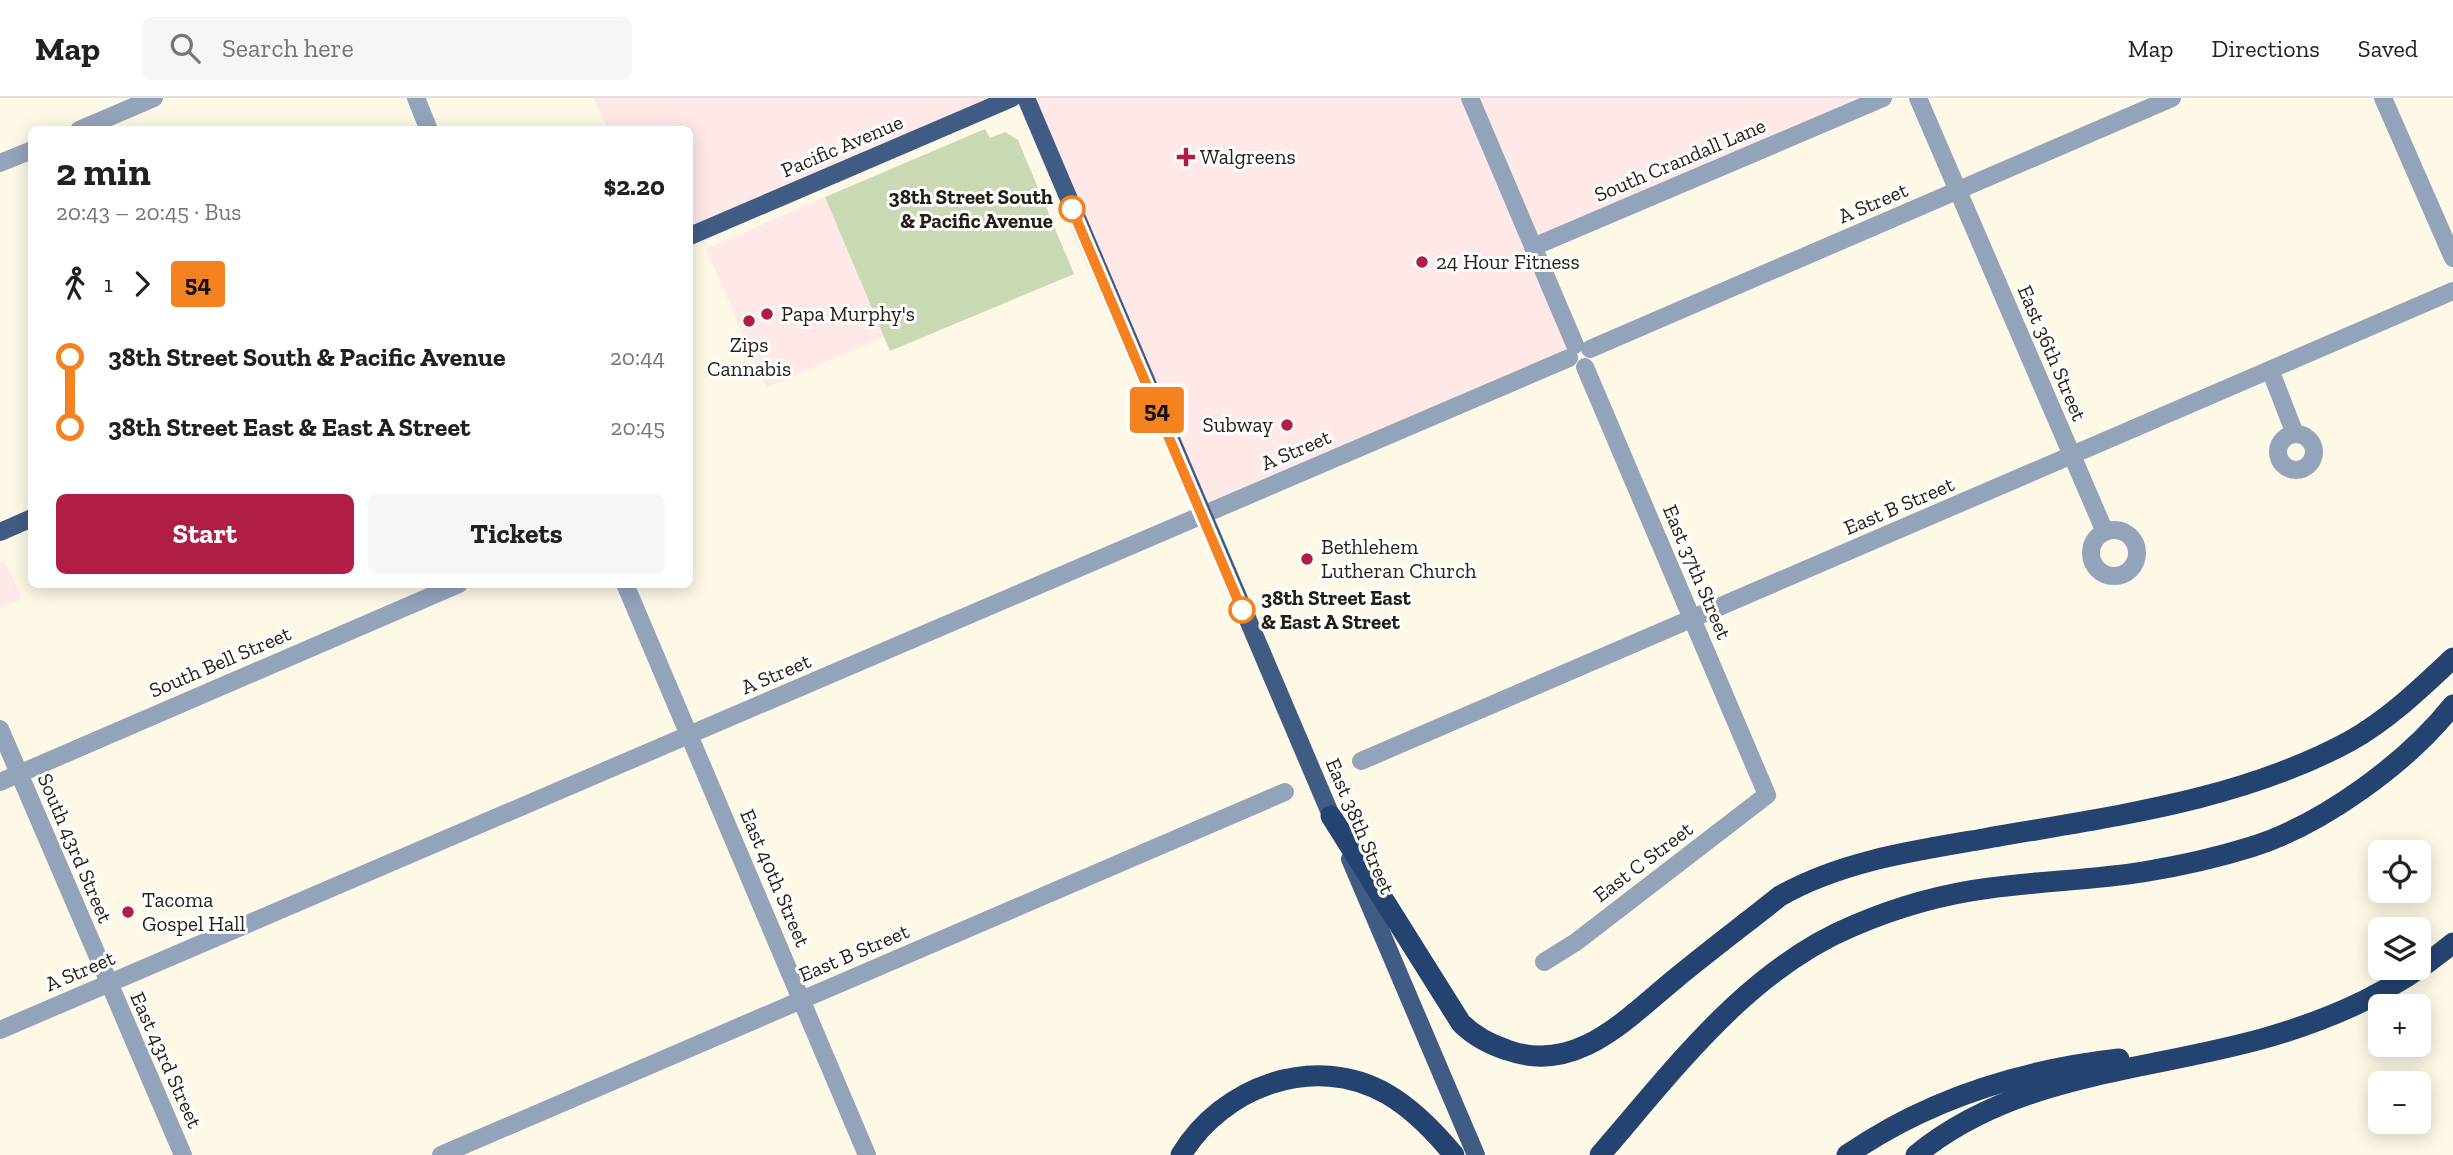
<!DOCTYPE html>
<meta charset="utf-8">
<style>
body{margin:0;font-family:"Zilla Slab",serif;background:#f6f6f6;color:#202124;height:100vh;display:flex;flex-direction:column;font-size:26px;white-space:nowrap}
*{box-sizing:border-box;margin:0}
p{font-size:23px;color:#757577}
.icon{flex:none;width:38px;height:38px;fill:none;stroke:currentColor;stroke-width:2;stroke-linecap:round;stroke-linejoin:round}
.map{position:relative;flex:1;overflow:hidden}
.details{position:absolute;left:28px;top:28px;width:665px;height:462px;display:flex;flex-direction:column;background:#fff;border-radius:10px;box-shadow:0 4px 18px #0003}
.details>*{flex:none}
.badge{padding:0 14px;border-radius:5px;font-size:24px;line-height:46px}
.tools{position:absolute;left:2368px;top:742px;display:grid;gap:14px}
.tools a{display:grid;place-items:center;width:63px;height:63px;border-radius:10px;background:#fff;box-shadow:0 4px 18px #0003;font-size:35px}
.map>.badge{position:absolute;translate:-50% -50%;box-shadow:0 0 0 4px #fff}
.legs{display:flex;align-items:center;gap:10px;height:77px;padding:0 28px;font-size:23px}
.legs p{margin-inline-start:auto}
.head{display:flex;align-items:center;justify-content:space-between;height:119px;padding:0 28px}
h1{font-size:38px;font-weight:700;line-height:52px}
.action{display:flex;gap:14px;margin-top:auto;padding:14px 28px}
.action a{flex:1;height:80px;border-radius:10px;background:#b11e45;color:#fff;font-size:28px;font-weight:700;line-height:80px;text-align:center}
.action a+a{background:#f6f6f6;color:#202124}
ul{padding:0 28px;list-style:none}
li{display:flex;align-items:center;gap:24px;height:70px;font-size:26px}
li i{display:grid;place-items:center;width:10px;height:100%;margin:0 9px;background:currentColor}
li i::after{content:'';width:18px;height:18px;margin:-9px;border:5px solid;border-radius:50%;background:#fff}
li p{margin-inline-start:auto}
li:first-child i{background:linear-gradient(#0000 50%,currentColor 0)}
li:last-child i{background:linear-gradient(currentColor 50%,#0000 0)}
header{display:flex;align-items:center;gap:42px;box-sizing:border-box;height:98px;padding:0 35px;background:#fff;border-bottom:2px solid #e0e0e0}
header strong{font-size:33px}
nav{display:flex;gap:38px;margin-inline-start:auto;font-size:24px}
.search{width:490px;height:63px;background:#f6f6f6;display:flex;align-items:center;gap:18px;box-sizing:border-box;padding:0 24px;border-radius:10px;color:#757577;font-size:26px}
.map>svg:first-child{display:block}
.commercial{fill:#fee9e8}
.green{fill:#c9d9b3}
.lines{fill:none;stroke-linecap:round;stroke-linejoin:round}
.minor{stroke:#93a3ba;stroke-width:18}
.major{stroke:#415c84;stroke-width:18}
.highway{stroke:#244370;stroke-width:21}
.line-1-casing{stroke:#fff;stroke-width:16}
.line-1{stroke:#f58220;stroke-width:10}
.poi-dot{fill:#b11e45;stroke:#fff;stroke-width:2.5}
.stop-1-dot{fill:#fff;stroke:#f58220;stroke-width:3.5}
.labels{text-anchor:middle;stroke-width:6;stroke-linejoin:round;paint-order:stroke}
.street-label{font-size:21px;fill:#231f15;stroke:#fff}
.poi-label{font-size:21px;fill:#231f15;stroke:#fff;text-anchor:start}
.stop-label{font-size:21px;font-weight:bold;fill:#231f15;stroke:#fff;text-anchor:end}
</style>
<header>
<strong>Map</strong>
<div class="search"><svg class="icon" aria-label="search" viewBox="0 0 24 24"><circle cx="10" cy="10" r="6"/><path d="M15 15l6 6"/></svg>Search here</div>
<nav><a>Map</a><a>Directions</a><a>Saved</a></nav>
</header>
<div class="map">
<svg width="2453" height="1057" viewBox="0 0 2453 1057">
<rect width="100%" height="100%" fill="#fef8e7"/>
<g class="commercial">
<path d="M 594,0 L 1012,0 L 690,138 L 690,32 L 607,31 Z"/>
<path d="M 1026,0 L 1883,0 L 1533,149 L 1579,256 L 1202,417 Z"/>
<path d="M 825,99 L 884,239 L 766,290 L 706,151 Z"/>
<path d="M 5,462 L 22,501 L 0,511 L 0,465 Z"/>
</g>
<path class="green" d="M 985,31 L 990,40 L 1005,34 L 1018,42 L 1074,176 L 890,253 L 825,99 Z"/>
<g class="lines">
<g class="minor">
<path d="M 416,0 L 429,32"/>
<path d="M 1470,0 L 1575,247"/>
<path d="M 1918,0 L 2105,434"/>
<path d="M 2383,0 L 2453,160"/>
<path d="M 79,32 L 154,0"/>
<path d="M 0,65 L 32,52"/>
<path d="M 1533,149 L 1883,0"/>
<path d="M 1590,251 L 2172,0"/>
<path d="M 2271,274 L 2295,336"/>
<circle cx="2296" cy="354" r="18"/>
<circle cx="2114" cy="455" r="23"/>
<path d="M 625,486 L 867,1057"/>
<path d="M 0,631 L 183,1057"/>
<path d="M 1361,663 L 2453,193"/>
<path d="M 0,684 L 459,486"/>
<path d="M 1544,864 L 1576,844 L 1767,697 L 1585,269"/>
<path d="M 0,932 L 1569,260"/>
<path d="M 441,1057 L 1285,694"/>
</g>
<g class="major">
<path d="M 1026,0 L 1336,729"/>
<path d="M 690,138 L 1012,0"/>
<path d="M 0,434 L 32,420"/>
<path d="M 1350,761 L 1476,1057"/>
</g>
<g class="highway">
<path d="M 1331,718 L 1461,925 C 1474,938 1489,946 1507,952 C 1576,977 1626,921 1675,881 C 1709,853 1745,826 1780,798 C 1842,763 1913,753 1983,741 C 2106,719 2238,704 2350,643 C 2389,621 2421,590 2453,560"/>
<path d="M 1181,1057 C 1222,989 1314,954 1387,996 C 1413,1011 1435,1034 1454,1057"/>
<path d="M 1600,1057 C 1673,973 1747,872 1853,828 C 1897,809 1943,796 1990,790 C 2041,783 2092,782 2143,774 C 2179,768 2216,760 2251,749 C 2322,727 2407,665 2453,607"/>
<path d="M 1847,1057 C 1928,1001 2022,972 2119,961"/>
<path d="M 1916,1057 C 2016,975 2145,974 2265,940 C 2335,920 2397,892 2453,845"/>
</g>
</g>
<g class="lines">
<defs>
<path id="line-1" d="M 1072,111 L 1242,512"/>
</defs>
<use href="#line-1" class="line-1-casing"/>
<use href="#line-1" class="line-1"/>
</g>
<g class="poi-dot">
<path d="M1182.5 48.5h7v7h7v7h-7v7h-7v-7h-7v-7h7z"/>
<circle cx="1422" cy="164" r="7"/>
<circle cx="767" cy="216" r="7"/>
<circle cx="749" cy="223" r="7"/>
<circle cx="1287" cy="327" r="7"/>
<circle cx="1307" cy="461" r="7"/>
<circle cx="128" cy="814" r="7"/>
</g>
<g class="stop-1-dot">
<circle cx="1072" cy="111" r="12"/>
<circle cx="1242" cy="512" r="12"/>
</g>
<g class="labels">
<g class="street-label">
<text transform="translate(842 48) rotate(-23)" y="7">Pacific Avenue</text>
<text transform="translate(1680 62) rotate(-23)" y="7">South Crandall Lane</text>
<text transform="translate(1873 105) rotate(-23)" y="7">A Street</text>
<text transform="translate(2052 255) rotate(67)" y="7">East 36th Street</text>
<text transform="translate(1296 352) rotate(-23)" y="7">A Street</text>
<text transform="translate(1899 408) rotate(-23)" y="7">East B Street</text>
<text transform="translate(1697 474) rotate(67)" y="7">East 37th Street</text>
<text transform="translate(220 564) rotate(-23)" y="7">South Bell Street</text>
<text transform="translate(776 576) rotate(-23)" y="7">A Street</text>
<text transform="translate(1360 728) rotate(67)" y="7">East 38th Street</text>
<text transform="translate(75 750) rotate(67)" y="7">South 43rd Street</text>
<text transform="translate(1643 764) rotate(-37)" y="7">East C Street</text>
<text transform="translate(775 780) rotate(67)" y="7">East 40th Street</text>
<text transform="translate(854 855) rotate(-23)" y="7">East B Street</text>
<text transform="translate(80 873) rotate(-23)" y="7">A Street</text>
<text transform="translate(166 962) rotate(66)" y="7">East 43rd Street</text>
</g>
<g class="poi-label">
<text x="1200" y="66">Walgreens</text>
<text x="1436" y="171">24 Hour Fitness</text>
<text x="781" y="223">Papa Murphy's</text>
<text x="749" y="254" text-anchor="middle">Zips<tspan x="749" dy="24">Cannabis</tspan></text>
<text x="1273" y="334" text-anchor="end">Subway</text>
<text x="1321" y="456">Bethlehem<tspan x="1321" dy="24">Lutheran Church</tspan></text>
<text x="142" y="809">Tacoma<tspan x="142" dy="24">Gospel Hall</tspan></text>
</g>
<g class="stop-label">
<text x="1053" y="106">38th Street South<tspan x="1053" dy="24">&amp; Pacific Avenue</tspan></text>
<text x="1261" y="507" text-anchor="start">38th Street East<tspan x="1261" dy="24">&amp; East A Street</tspan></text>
</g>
</g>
</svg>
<div class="tools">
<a><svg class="icon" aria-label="locate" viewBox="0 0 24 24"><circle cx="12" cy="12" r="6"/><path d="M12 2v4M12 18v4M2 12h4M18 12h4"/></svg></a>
<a><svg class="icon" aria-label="layers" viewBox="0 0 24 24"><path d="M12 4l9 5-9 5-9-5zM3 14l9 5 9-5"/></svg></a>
<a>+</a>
<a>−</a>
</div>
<b class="badge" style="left:1157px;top:312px;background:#f58220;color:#111">54</b>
<section class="details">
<div class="head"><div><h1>2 min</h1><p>20:43 – 20:45 · Bus</p></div><b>$2.20</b></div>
<div class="legs"><svg class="icon" aria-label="walk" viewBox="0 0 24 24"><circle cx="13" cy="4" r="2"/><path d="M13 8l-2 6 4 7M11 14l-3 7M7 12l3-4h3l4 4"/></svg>1<svg class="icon" aria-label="forward" viewBox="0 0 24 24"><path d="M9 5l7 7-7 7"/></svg><b class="badge" style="background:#f58220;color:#111">54</b></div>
<ul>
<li><i style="color:#f58220"></i><b>38th Street South &amp; Pacific Avenue</b><p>20:44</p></li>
<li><i style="color:#f58220"></i><b>38th Street East &amp; East A Street</b><p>20:45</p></li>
</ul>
<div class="action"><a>Start</a><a>Tickets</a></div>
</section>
</div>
